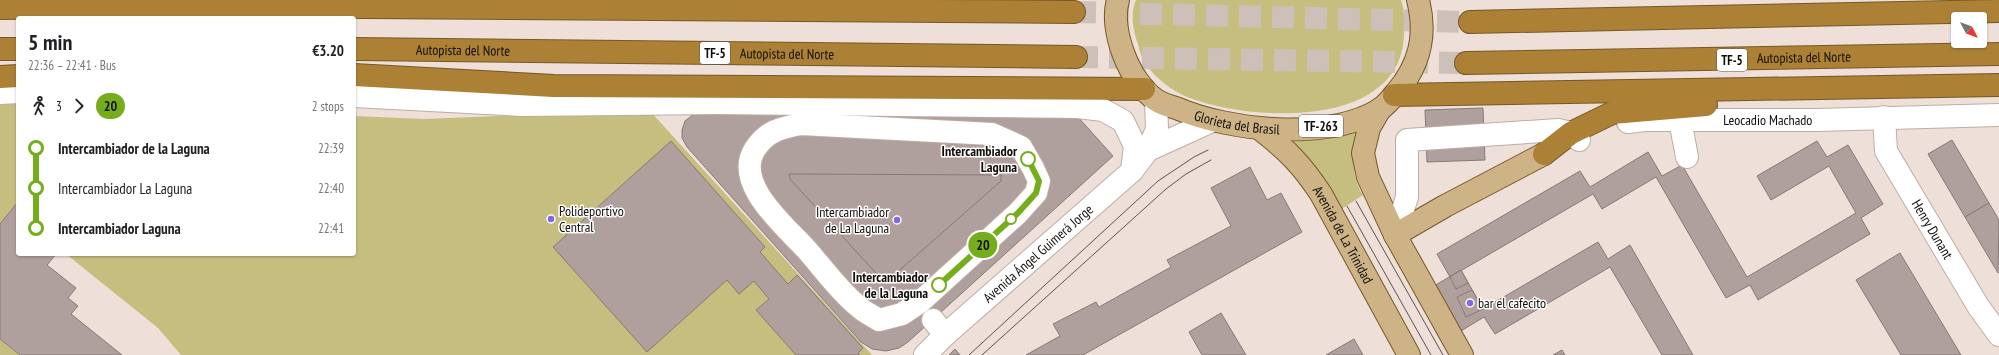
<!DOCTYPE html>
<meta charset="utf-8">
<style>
body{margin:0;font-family:"PT Sans Narrow",sans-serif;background:#f6f6f6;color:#202124;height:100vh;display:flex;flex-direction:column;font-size:15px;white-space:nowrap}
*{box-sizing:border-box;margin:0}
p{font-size:13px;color:#757577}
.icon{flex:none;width:22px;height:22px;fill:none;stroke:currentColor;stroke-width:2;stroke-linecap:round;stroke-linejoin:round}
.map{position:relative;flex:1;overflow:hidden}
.drawer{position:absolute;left:16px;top:16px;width:340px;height:240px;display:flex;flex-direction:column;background:#fff;border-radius:4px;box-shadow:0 1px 3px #0004}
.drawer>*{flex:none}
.badge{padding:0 8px;border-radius:13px;font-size:14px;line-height:26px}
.needle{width:26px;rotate:131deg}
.controls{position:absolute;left:1951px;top:12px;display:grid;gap:8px}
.controls a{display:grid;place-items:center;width:36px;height:36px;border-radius:4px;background:#fff;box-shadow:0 1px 3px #0004;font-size:20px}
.map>.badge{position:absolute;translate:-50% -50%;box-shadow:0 0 0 2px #fff}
.legs{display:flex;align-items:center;gap:6px;height:44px;padding:0 12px;font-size:13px}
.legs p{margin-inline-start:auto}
.overview{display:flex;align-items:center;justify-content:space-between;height:68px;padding:0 12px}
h1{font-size:22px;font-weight:600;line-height:30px}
ul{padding:0 12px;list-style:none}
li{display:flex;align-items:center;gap:14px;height:40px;font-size:15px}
li i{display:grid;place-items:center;width:6px;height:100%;margin:0 5px;background:currentColor}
li i::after{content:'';width:10px;height:10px;margin:-5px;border:3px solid;border-radius:50%;background:#fff}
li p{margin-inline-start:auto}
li:first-child i{background:linear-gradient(#0000 50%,currentColor 0)}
li:last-child i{background:linear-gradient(currentColor 50%,#0000 0)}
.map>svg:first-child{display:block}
.green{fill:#c5be7f}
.building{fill:#b0a09d;stroke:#877976}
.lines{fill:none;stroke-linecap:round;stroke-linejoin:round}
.highway-tunnel{stroke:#cdc0b9;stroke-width:22;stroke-dasharray:22 11;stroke-linecap:butt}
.minor-casing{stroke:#bbaea6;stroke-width:24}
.major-casing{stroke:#765826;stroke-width:24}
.highway-casing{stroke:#765826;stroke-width:24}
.minor{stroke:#fff;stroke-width:22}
.major{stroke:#cdb386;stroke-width:22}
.highway{stroke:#ac8135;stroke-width:22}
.tram{stroke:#5b544f;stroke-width:1}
.line-1-casing{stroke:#fff;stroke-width:9}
.line-1{stroke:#75ad1c;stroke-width:6}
.stop-1-dot{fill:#fff;stroke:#75ad1c;stroke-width:2}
.poi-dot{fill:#8366e2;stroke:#fff;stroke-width:1.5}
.labels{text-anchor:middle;stroke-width:3;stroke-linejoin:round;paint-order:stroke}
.shield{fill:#fff;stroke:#585654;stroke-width:1}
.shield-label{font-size:13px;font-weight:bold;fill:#110d0a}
.street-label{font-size:14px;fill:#110d0a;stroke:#fff}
.stop-label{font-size:14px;font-weight:bold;fill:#110d0a;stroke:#fff;text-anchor:end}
.poi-label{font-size:14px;fill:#110d0a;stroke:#fff;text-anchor:start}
</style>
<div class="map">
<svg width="1999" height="355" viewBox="0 0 1999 355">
<rect width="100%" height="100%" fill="#eee0d8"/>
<g class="green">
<path d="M 1136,0 L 1401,0 C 1405,10 1404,22 1404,33 C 1403,131 1247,122 1185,96 C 1171,90 1156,78 1147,66 C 1142,61 1140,51 1138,44 C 1133,31 1130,13 1136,0 Z"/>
<path d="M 0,92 L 18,92 L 18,202 L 0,224 Z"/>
<path d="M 649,110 L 872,355 L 181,355 L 158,328 L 66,254 L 354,254 L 354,116 L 424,119 Z"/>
<path d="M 1356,133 C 1352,152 1351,177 1363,195 L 1340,210 L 1290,142 L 1323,139 Z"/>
<path d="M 0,339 L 20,355 L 0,355 Z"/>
</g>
<g class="building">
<path d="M 1483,108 L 1485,160 L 1427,162 L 1425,110 Z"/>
<path d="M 698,111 L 1077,116 L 1113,156 L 908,342 L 899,348 L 886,351 L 872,349 L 861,342 L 687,147 L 682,138 L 682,130 L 685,121 Z"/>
<path d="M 1952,140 L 1989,203 L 1965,217 L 1928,154 Z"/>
<path d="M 671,141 L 765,247 L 760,252 L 788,284 L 797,275 L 863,348 L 858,353 L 860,355 L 796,355 L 756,310 L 769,299 L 754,281 L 739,294 L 727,280 L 647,352 L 553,247 Z"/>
<path d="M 1817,141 L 1827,157 L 1848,145 L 1883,204 L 1861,218 L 1870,234 L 1758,300 L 1750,285 L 1726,298 L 1656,177 L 1602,209 L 1593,194 L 1450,277 L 1437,254 L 1580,171 L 1590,187 L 1648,152 L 1662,176 L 1682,165 L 1747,277 L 1856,213 L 1829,166 L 1771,200 L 1757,176 Z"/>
<path d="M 1250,167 L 1267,200 L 1281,193 L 1302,232 L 1083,355 L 1026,355 L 1060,336 L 1053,324 L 1096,302 L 1099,307 L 1171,267 L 1167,260 L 1231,226 L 1211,188 Z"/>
<path d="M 789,174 L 1001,175 L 1001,181 L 885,283 L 790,179 Z"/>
<path d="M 18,202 L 18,254 L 56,254 L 47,265 L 76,288 L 68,298 L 78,306 L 71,314 L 122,355 L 20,355 L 0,339 L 0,224 Z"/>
<path d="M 1989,203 L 1999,220 L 1998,273 L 1965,217 Z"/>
<path d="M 1598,242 L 1608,259 L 1630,245 L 1693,355 L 1662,355 L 1610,267 L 1495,334 L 1484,317 L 1461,331 L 1434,286 L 1461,270 L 1483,309 Z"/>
<path d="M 1900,253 L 1961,355 L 1901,355 L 1856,280 Z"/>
<path d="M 1461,270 L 1468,283 L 1456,289 L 1450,277 Z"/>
<path d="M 1472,290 L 1483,309 L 1466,317 L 1457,297 Z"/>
<path d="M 1221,313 L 1246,355 L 1202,355 L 1189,332 Z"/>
<path d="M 1354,339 L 1363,355 L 1326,355 Z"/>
<path d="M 955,349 L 960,355 L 949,355 Z"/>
<path d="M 1562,350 L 1565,355 L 1553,355 Z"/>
</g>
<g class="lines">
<g class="highway-tunnel">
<path d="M 1074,12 L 1470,22"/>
<path d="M 1076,57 L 1466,63"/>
</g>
<defs>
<g id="minor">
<path d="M 0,93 L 18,92"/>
<path d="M 354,96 L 522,105 L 716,103 L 1078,107 L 1103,110 L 1123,121 L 1135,146 L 1132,171"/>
<path id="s1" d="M 1884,117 L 1886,151 L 1978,306 L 1999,335"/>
<path d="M 1680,120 L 1687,157"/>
<path id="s2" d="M 1628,122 L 1644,120 L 1817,120 L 1999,115"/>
<path d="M 801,124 L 992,134 L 1021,147 L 1033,168 L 1039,181 L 1036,193 L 1018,213 L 920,302 L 902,314 L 879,320 C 873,316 864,312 859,307 C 839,291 823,268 806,249 C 784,225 733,183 755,149 C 767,131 780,128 801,124 Z"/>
<path d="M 1142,148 L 1148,150 L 1212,121"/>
<path d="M 1395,235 L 1407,197 L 1407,140 L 1558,130 L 1571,133 L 1579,140"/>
<path d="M 933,320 L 945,335"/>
<path id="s3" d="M 925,355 L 945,335 L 1132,171 L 1148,150 L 1157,129 L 1156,101"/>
</g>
<g id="major">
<path id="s4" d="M 1118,0 C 1109,30 1130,83 1156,100 C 1162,104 1169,106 1176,108 C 1230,131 1326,141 1379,110 C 1385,106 1392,98 1396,93 C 1420,65 1427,35 1418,0"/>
<path d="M 1380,109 L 1369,128 L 1363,153 L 1368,177 L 1395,235 L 1462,355"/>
<path id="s5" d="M 1260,129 C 1287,150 1302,165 1321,194 L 1409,355"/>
<path d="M 1395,235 L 1445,206 L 1544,154"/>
</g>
<g id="highway">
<path d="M 0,8 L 202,6 L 1074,12"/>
<path d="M 1470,22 L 1999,11"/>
<path d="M 0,49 L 18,49"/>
<path id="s6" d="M 354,49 L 1076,57"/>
<path id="s7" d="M 1466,63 L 1999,54"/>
<path d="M 354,75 L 554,86 L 1144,89"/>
<path d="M 0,77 L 18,76"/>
<path d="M 1394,95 L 1999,85"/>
<path d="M 1544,154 L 1571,133 L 1612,113 L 1706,105"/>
</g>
</defs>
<use href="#minor" class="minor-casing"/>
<use href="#major" class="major-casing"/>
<use href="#highway" class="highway-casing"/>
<use href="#minor" class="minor"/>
<use href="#major" class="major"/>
<use href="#highway" class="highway"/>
<g class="tram">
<path d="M 1356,201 L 1443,355"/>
<path d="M 1347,206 L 1431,355"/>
<path d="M 969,355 L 1158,181 L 1194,157 L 1208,150"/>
<path d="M 982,355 L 1166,189 L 1186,174 L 1211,160"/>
</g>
</g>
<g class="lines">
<defs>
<path id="line-1" d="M 939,285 L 1018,213 L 1036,193 L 1039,181 L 1028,159"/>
</defs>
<use href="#line-1" class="line-1-casing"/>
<use href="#line-1" class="line-1"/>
</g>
<g class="stop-1-dot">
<circle cx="1028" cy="159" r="7"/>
<circle cx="1011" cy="219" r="5"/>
<circle cx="939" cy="285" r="7"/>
</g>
<g class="poi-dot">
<circle cx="551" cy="219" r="4"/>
<circle cx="897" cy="220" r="4"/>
<circle cx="1470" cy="303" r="4"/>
</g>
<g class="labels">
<g class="shield">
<rect x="700" y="42" width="30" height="22" rx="3"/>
<rect x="1717" y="49" width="30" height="22" rx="3"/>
<rect x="1299" y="115" width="44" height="22" rx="3"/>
</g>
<g class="shield-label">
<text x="715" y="58">TF-5</text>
<text x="1732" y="65">TF-5</text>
<text x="1321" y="131">TF-263</text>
</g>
<g class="street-label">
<text dy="5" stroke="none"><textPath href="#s6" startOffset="109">Autopista del Norte</textPath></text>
<text dy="5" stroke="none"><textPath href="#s6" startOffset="433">Autopista del Norte</textPath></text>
<text dy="5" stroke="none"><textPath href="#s7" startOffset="338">Autopista del Norte</textPath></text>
<text dy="5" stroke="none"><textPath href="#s2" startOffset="140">Leocadio Machado</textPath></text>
<text dy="5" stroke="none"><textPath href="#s4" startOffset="197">Glorieta del Brasil</textPath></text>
<text dy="5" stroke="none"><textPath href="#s1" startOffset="125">Henry Dunant</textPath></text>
<text dy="5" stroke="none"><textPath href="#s5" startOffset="136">Avenida de La Trinidad</textPath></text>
<text dy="5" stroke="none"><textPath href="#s3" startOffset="152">Avenida Ángel Guimerá Jorge</textPath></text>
</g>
<g class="stop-label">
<text x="1017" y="156">Intercambiador<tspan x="1017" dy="16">Laguna</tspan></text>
<text x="928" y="282">Intercambiador<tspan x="928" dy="16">de la Laguna</tspan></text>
</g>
<g class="poi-label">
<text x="559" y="216">Polideportivo<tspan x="559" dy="16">Central</tspan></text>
<text x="889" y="217" text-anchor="end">Intercambiador<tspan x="889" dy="16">de La Laguna</tspan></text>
<text x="1478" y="308">bar el cafecito</text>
</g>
</g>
</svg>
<div class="controls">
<a><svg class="needle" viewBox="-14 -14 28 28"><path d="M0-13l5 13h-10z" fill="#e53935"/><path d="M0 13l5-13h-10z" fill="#757577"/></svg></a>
</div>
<b class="badge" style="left:983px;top:245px;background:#75ad1c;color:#111">20</b>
<section class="drawer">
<div class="overview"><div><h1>5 min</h1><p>22:36 – 22:41 · Bus</p></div><b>€3.20</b></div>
<div class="legs"><svg class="icon" aria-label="walk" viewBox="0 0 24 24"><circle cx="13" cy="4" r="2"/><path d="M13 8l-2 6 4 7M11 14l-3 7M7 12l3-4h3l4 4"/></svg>3<svg class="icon" aria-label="forward" viewBox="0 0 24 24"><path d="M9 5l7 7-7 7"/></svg><b class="badge" style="background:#75ad1c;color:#111">20</b><p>2 stops</p></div>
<ul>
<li><i style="color:#75ad1c"></i><b>Intercambiador de la Laguna</b><p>22:39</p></li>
<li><i style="color:#75ad1c"></i><span>Intercambiador La Laguna</span><p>22:40</p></li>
<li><i style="color:#75ad1c"></i><b>Intercambiador Laguna</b><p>22:41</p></li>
</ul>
</section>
</div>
